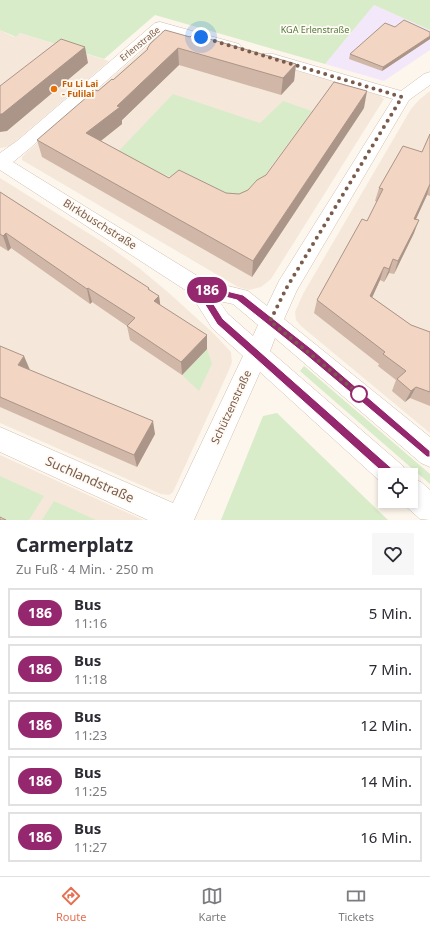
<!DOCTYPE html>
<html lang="de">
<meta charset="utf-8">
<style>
body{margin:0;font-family:"Noto Sans",sans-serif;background:#f7f7f7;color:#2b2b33;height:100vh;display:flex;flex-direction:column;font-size:15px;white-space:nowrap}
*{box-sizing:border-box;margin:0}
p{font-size:13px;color:#7c7c81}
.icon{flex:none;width:22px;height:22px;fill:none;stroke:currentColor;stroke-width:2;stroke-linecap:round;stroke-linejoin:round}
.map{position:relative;height:520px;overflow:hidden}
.panel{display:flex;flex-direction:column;background:#fff;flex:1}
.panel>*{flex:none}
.badge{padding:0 8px;border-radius:13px;font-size:14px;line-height:26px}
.controls{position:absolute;left:378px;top:468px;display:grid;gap:8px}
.controls a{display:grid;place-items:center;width:40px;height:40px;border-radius:0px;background:#fff;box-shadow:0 2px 6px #0003;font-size:20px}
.you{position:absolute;width:20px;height:20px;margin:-10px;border:3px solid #fff;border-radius:50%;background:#1a73e8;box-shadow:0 0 0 6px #1a73e833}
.map>.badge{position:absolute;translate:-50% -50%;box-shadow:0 0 0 2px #fff}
.round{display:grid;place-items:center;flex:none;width:42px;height:42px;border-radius:0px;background:#f7f7f7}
.head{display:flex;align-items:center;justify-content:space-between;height:68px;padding:0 16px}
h1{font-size:19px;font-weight:700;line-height:30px}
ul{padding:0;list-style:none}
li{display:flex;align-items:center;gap:12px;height:50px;margin:0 8px 6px;padding:0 8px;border:2px solid #e1e1e2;border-radius:0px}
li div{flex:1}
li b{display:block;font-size:15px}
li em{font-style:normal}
li .badge{min-width:44px;font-weight:700;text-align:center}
.tab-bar{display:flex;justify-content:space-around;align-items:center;height:56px;border-top:1px solid #e1e1e2;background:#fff;font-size:11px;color:#7c7c81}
.tab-bar a{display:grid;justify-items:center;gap:2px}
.tab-bar .on{color:#e76f51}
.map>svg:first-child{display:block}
.residential{fill:#f5e8da}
.education{fill:#f3e8fa}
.green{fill:#d8ecc9}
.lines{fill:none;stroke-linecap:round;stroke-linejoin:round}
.minor-casing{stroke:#d1beb0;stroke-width:1}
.minor{fill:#fff;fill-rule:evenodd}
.wall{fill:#d1b7a8}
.shaded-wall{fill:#aa9588}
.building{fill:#f3d5c3;stroke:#aa9588}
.line{fill:#95276e;stroke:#fff}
.walk{stroke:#7a5c4d;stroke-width:4;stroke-dasharray:0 7.2}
.food-dot{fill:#e8710a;stroke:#fffaf3;stroke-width:1.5}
.stop-dot{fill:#fff;stroke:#95276e;stroke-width:2}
.labels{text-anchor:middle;stroke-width:3.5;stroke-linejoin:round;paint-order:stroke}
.far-park-label{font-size:9px;fill:#537a41;stroke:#fffaf3}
.far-street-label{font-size:9px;fill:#7a5c4d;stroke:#fffaf3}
.far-food-label{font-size:9px;font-weight:bold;fill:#c56008;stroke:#fffaf3;text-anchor:start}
.street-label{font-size:11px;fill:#7a5c4d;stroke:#fffaf3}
.near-street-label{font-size:13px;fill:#7a5c4d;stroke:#fffaf3}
</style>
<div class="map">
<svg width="430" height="520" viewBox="0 0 430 520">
<rect width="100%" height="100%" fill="#fdf6ec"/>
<g class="residential">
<path d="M 0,30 L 12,36 L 16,37 L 20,33 L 109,61 L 10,146 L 2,148 L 0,148 Z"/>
<path d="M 164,32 L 379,95 L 384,99 L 271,279 L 261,287 L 249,290 L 238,287 L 22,160 L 22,157 L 26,153 Z"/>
<path d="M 430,91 L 430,433 L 301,326 L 296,320 L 295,312 L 303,294 L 411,109 L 419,100 Z"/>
<path d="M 0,178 L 104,243 L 139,268 L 170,294 L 213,333 L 231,352 L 232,362 L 229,370 L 173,492 L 169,495 L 161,494 L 0,423 Z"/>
<path d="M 0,455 L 139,518 L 143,520 L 0,520 Z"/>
</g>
<path class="education" d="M 374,5 L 430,30 L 430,50 L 384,81 L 325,64 Z"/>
<g class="green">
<path d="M 0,0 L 430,0 L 430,30 L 374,5 L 325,64 L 155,15 L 104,59 L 20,33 L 16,37 L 0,30 Z"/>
<path d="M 173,94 L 260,123 L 283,101 L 312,111 L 245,202 L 113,157 Z"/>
<path d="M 207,349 L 212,364 L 199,391 L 182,375 Z"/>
<path d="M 304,366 L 430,474 L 430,484 L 300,371 Z"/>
<path d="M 277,413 L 388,520 L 221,520 L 263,416 Z"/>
<path d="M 0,476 L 44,496 L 29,520 L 0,520 Z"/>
<path d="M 54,501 L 96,520 L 42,520 Z"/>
</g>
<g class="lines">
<defs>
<g id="minor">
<path d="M 160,22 L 239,44 L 241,47 L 239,50 L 234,51 L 163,31 L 29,149 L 13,162 L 204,280 L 248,291 L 267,306 L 279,281 L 393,99 L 263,60 L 260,57 L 263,54 L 273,54 L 401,91 L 424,74 L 430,72 L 430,85 L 409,100 L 297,290 L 284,319 L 430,437 L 430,467 L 421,463 L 275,338 L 270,351 L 403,466 L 407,475 L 385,475 L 385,485 L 383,484 L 260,372 L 194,520 L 148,520 L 0,452 L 0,427 L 173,503 L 243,356 L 212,328 L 190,293 L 0,170 L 0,153 L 17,141 L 155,23 ZM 219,301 L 233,304 L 258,325 L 253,336 L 228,314 Z"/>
<path d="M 411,478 L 421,482 L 430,490 L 430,520 L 420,519 L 401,502 L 411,501 Z"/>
</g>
</defs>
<use href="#minor" class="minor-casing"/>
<use href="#minor" class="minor"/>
</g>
<g class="wall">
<path d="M 395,27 L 430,32 L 430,39 L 382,71 L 349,59 L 350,54 Z"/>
<path d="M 190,37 L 296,64 L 294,81 L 281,95 L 179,65 L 122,120 L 122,124 L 101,141 L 169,178 L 226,193 L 239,194 L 248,190 L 266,175 L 364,108 L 252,277 L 42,157 L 37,140 L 98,91 L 113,80 L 147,51 L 147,49 Z"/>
<path d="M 430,134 L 430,196 L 427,195 L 416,219 L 414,233 L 394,274 L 389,273 L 384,282 L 380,280 L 372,297 L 411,325 L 430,332 L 430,406 L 410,398 L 405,402 L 392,391 L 396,380 L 378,366 L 379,364 L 314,313 L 317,300 L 367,221 L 377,202 L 375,201 L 379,188 L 422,152 Z"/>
<path d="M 0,192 L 149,288 L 150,290 L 159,296 L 160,305 L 207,349 L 182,375 L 130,340 L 127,326 L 92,302 L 90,304 L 11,248 L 8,251 L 0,246 Z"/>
<path d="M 0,346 L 30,370 L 155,434 L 137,467 L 0,407 Z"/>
</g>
<g class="shaded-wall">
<path d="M 430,36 L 430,39 L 382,71 L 383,67 Z"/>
<path d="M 85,47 L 88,63 L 7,131 L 0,132 L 0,114 Z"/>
<path d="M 178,48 L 179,65 L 122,120 L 122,124 L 89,150 L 86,133 L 117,106 Z"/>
<path d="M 296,64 L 294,81 L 281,95 L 283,78 Z"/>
<path d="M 367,91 L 364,108 L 252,277 L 253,261 Z"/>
<path d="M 430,184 L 427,195 L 410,232 L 414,219 Z"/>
<path d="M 419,220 L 414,233 L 394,274 L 398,261 Z"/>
<path d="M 6,233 L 11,248 L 8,251 L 3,236 Z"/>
<path d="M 393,259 L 389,273 L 384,282 L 389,269 Z"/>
<path d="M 384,267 L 380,280 L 367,309 L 370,296 Z"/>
<path d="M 88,288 L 92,302 L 90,304 L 87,289 Z"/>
<path d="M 159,296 L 161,310 L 154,301 Z"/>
<path d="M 207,335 L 207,349 L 182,375 L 181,362 Z"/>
<path d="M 24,356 L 30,370 L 18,365 Z"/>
<path d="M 416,387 L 410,398 L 405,402 L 411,391 Z"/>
<path d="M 153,421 L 155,434 L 137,467 L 134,455 Z"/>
</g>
<g class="building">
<path d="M 404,20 L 430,32 L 430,36 L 383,67 L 350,54 L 385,23 L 395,27 Z"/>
<path d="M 165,30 L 190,37 L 192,35 L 217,41 L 296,64 L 283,78 L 178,48 L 117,106 L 120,107 L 86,133 L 169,178 L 179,170 L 226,193 L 239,194 L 248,190 L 257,180 L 266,175 L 334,82 L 367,91 L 253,261 L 37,140 L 95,90 L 98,91 L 112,79 L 113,80 L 148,49 L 147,49 L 150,44 Z"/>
<path d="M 61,39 L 85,47 L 2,114 L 0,114 L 0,86 Z"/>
<path d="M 430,134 L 430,184 L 414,219 L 419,220 L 398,261 L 393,259 L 389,269 L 384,267 L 370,296 L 411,325 L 430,332 L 430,392 L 416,387 L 411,391 L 397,379 L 406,371 L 383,354 L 385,352 L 317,300 L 362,219 L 367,221 L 383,189 L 379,188 L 403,146 L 422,152 Z"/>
<path d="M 0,192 L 149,288 L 148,289 L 159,296 L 154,301 L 207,335 L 181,362 L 127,326 L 135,318 L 88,288 L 87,289 L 6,233 L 3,236 L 0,234 Z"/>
<path d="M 0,346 L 24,356 L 18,365 L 153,421 L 134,455 L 0,397 Z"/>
<path d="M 0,517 L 6,520 L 0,520 Z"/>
</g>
<path class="line" d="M 198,284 L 243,295 L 313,350 L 430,451 L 430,457 L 427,457 L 306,355 L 237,300 L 206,292 L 223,319 L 396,472 L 398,475 L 396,478 L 393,480 L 389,478 L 217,324 L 194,287 Z"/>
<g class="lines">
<path class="walk" d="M 201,37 L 402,97 L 287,287 L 270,321 L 359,394"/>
</g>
<circle class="food-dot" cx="54" cy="89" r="4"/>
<circle class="stop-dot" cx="359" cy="394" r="8"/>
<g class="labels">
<g class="far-park-label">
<text x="315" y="33">KGA Erlenstraße</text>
</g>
<g class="far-street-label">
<text transform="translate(140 44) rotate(-39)" y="3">Erlenstraße</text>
</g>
<g class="far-food-label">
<text x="62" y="87">Fu Li Lai<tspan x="62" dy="10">- Fulilai</tspan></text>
</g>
<g class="street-label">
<text transform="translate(100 224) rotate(32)" y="4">Birkbuschstraße</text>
<text transform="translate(231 407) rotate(-65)" y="4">Schützenstraße</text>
</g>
<g class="near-street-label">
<text transform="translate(90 479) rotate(24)" y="5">Suchlandstraße</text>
</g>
</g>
</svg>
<div class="controls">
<a><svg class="icon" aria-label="locate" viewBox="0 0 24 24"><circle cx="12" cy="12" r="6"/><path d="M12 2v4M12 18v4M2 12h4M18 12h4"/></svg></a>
</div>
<div class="you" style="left:201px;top:37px"></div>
<b class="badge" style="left:207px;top:290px;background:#95276e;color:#fff">186</b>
</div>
<section class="panel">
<div class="head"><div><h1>Carmerplatz</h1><p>Zu Fuß · 4 Min. · 250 m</p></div><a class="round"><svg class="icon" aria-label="heart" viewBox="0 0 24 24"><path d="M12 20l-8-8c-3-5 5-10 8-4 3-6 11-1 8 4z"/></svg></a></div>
<ul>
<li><span class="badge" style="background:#95276e;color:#fff">186</span><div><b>Bus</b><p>11:16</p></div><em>5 Min.</em></li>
<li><span class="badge" style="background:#95276e;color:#fff">186</span><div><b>Bus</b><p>11:18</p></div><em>7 Min.</em></li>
<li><span class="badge" style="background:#95276e;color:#fff">186</span><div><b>Bus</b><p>11:23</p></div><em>12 Min.</em></li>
<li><span class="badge" style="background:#95276e;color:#fff">186</span><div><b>Bus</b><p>11:25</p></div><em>14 Min.</em></li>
<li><span class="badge" style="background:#95276e;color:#fff">186</span><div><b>Bus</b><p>11:27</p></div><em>16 Min.</em></li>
</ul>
</section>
<nav class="tab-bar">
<a class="on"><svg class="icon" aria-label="directions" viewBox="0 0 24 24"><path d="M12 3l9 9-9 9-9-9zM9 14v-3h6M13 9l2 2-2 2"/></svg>Route</a>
<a><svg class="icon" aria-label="map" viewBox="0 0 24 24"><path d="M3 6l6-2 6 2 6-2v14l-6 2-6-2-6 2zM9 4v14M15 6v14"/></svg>Karte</a>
<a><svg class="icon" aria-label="tickets" viewBox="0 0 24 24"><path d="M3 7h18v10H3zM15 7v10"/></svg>Tickets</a>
</nav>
